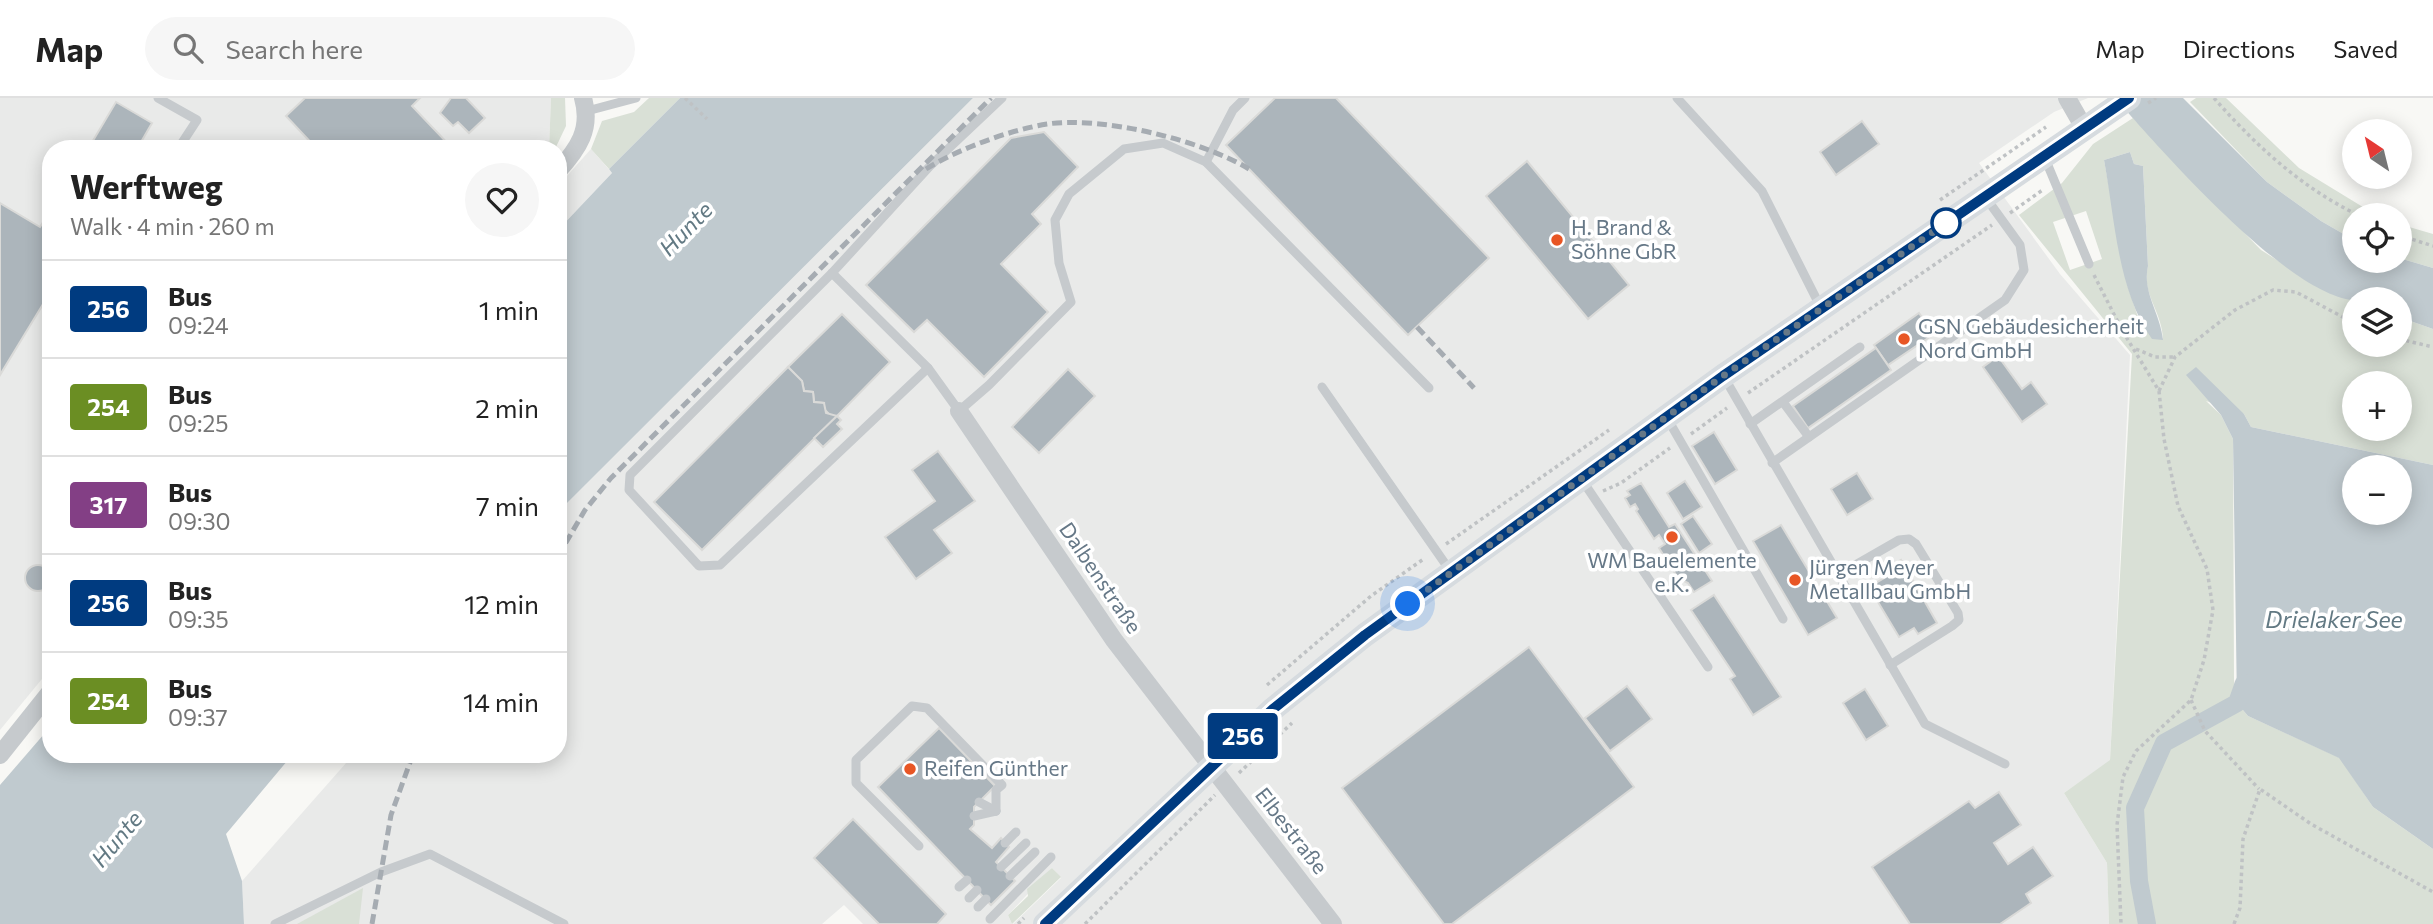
<!DOCTYPE html>
<meta charset="utf-8">
<style>
body{margin:0;font-family:Commissioner,sans-serif;background:#f6f6f6;color:#222;height:100vh;display:flex;flex-direction:column;font-size:26px;white-space:nowrap}
*{box-sizing:border-box;margin:0}
p{font-size:23px;color:#767676}
.icon{flex:none;width:38px;height:38px;fill:none;stroke:currentColor;stroke-width:2;stroke-linecap:round;stroke-linejoin:round}
.map{position:relative;flex:1;overflow:hidden}
.panel{position:absolute;left:42px;top:42px;width:525px;height:623px;display:flex;flex-direction:column;background:#fff;border-radius:28px;box-shadow:0 4px 18px #0003}
.panel>*{flex:none}
.badge{padding:0 14px;border-radius:5px;font-size:24px;line-height:46px}
.needle{width:46px;rotate:325deg}
.tools{position:absolute;left:2342px;top:21px;display:grid;gap:14px}
.tools a{display:grid;place-items:center;width:70px;height:70px;border-radius:50%;background:#fff;box-shadow:0 4px 18px #0003;font-size:35px}
.you{position:absolute;width:35px;height:35px;margin:-18px;border:5px solid #fff;border-radius:50%;background:#1a73e8;box-shadow:0 0 0 10px #1a73e833}
.map>.badge{position:absolute;translate:-50% -50%;box-shadow:0 0 0 4px #fff}
.round{display:grid;place-items:center;flex:none;width:74px;height:74px;border-radius:37px;background:#f6f6f6}
.head{display:flex;align-items:center;justify-content:space-between;height:119px;padding:0 28px}
h1{font-size:33px;font-weight:700;line-height:52px}
ul{padding:0;list-style:none}
li{display:flex;align-items:center;gap:21px;height:98px;padding:0 28px;border-top:2px solid #e0e0e0}
li div{flex:1}
li b{display:block;font-size:26px}
li em{font-style:normal}
li .badge{min-width:77px;font-weight:700;text-align:center}
header{display:flex;align-items:center;gap:42px;box-sizing:border-box;height:98px;padding:0 35px;background:#fff;border-bottom:2px solid #e0e0e0}
header strong{font-size:33px}
nav{display:flex;gap:38px;margin-inline-start:auto;font-size:24px}
.search{width:490px;height:63px;background:#f6f6f6;display:flex;align-items:center;gap:18px;box-sizing:border-box;padding:0 24px;border-radius:38px;color:#767676;font-size:26px}
.map>svg:first-child{display:block}
.built{fill:#e9eae9}
.green{fill:#d9e0d6;fill-rule:evenodd}
.water{fill:#c0cacf;fill-rule:evenodd}
.lines{fill:none;stroke-linecap:round;stroke-linejoin:round}
.canal{stroke:#c0cacf;stroke-width:18}
.building{fill:#acb5bb;stroke:#dadad8;stroke-width:2}
.path{stroke:#bfc2c4;stroke-width:3.5;stroke-dasharray:3.5 3.5;stroke-linecap:butt}
.lane{stroke:#c6cacd;stroke-width:9}
.street{stroke:#c6cacd;stroke-width:18}
.secondary{stroke:#d6dbdf;stroke-width:24}
.rail{stroke:#a6acb2;stroke-width:5;stroke-dasharray:10 5;stroke-linecap:butt}
.line-casing{stroke:#fff;stroke-width:16}
.line{stroke:#003b80;stroke-width:10}
.walk{stroke:#667887;stroke-width:7;stroke-dasharray:0 12.6}
.stop-dot{fill:#fff;stroke:#003b80;stroke-width:3.5}
.poi-dot{fill:#e85625;stroke:#fff;stroke-width:2.5}
.labels{text-anchor:middle;stroke-width:7;stroke-linejoin:round;paint-order:stroke}
.poi-label{font-size:21px;fill:#667887;stroke:#fff;text-anchor:start}
.street-label{font-size:21px;fill:#667887;stroke:#fff}
.water-label{font-size:23px;font-style:italic;fill:#627983;stroke:#fff}
</style>
<header>
<strong>Map</strong>
<div class="search"><svg class="icon" aria-label="search" viewBox="0 0 24 24"><circle cx="10" cy="10" r="6"/><path d="M15 15l6 6"/></svg>Search here</div>
<nav><a>Map</a><a>Directions</a><a>Saved</a></nav>
</header>
<div class="map">
<svg width="2433" height="826" viewBox="0 0 2433 826">
<rect width="100%" height="100%" fill="#f8f8f5"/>
<g class="built">
<path d="M 0,0 L 551,0 L 549,51 L 51,51 L 51,570 L 0,632 Z"/>
<path d="M 973,0 L 2088,0 L 2054,14 L 1979,65 L 2060,176 L 2130,257 L 2110,663 L 2064,695 L 2107,765 L 2109,826 L 1013,826 L 1061,780 L 1052,770 L 1008,817 L 1012,826 L 863,826 L 844,807 L 822,826 L 244,826 L 242,783 L 354,656 L 558,656 L 558,414 Z"/>
<path d="M 591,51 L 612,75 L 558,132 L 558,88 Z"/>
</g>
<g class="green">
<path d="M 551,0 L 565,0 L 566,28 L 555,51 L 549,51 Z"/>
<path d="M 649,0 L 680,0 L 609,71 L 591,51 L 602,23 L 634,14 Z"/>
<path d="M 2196,0 L 2226,0 L 2299,70 L 2376,117 L 2354,117 L 2354,142 L 2321,123 L 2267,84 L 2190,4 Z"/>
<path d="M 2133,20 L 2261,152 L 2323,191 L 2354,202 L 2354,247 L 2399,247 L 2399,219 L 2433,231 L 2433,367 L 2251,329 L 2244,316 L 2206,303 L 2221,317 L 2233,341 L 2234,582 L 2237,605 L 2248,618 L 2340,660 L 2373,709 L 2433,751 L 2433,826 L 2109,826 L 2107,765 L 2064,695 L 2110,662 L 2132,256 L 2019,117 L 2062,85 L 2093,46 ZM 2130,54 L 2134,66 L 2143,68 L 2148,168 C 2141,196 2162,213 2163,241 L 2139,222 L 2127,186 L 2104,62 ZM 2086,113 L 2102,161 L 2070,172 L 2053,124 ZM 2354,285 L 2399,285 L 2399,331 L 2354,331 Z"/>
<path d="M 2399,126 L 2433,136 L 2433,170 L 2399,160 Z"/>
<path d="M 1052,770 L 1061,779 L 1012,826 L 1008,817 L 1028,798 L 1027,791 Z"/>
<path d="M 363,790 L 359,826 L 297,826 Z"/>
</g>
<g class="water">
<path d="M 680,0 L 973,0 L 558,414 L 558,132 L 612,75 L 609,71 Z"/>
<path d="M 2115,0 L 2183,0 L 2267,84 L 2321,123 L 2354,142 L 2354,163 L 2399,160 L 2433,170 L 2433,231 L 2399,219 L 2399,201 C 2385,201 2365,203 2352,202 C 2285,194 2161,52 2115,0 Z"/>
<path d="M 2130,54 L 2134,66 L 2143,68 L 2148,168 C 2142,194 2160,214 2163,242 L 2152,241 C 2117,192 2115,120 2104,62 Z"/>
<path d="M 2196,269 L 2244,316 L 2251,329 L 2433,367 L 2433,751 L 2373,709 L 2339,660 L 2248,618 L 2237,605 L 2233,341 L 2221,317 L 2186,277 ZM 2399,369 L 2399,415 L 2354,415 L 2354,369 Z"/>
<path d="M 51,628 L 51,656 L 293,656 L 226,736 L 242,783 L 244,826 L 0,826 L 0,687 Z"/>
</g>
<g class="lines">
<path class="canal" d="M 2147,826 L 2139,783 L 2135,710 L 2164,645 L 2237,605 L 2244,585"/>
</g>
<g class="building">
<path d="M 305,0 L 420,0 L 412,8 L 453,51 L 317,51 L 286,18 Z"/>
<path d="M 451,0 L 466,0 L 485,20 L 469,35 L 458,24 L 453,28 L 440,15 Z"/>
<path d="M 1275,0 L 1336,0 L 1489,160 L 1408,237 L 1226,47 Z"/>
<path d="M 116,4 L 152,25 L 137,51 L 88,51 Z"/>
<path d="M 1862,23 L 1879,46 L 1836,77 L 1820,54 Z"/>
<path d="M 1044,34 L 1078,69 L 1032,116 L 1041,126 L 1001,166 L 1048,214 L 984,279 L 927,222 L 914,234 L 866,187 L 1011,40 Z"/>
<path d="M 1527,63 L 1629,187 L 1588,221 L 1486,98 Z"/>
<path d="M 0,105 L 40,129 L 51,112 L 51,193 L 0,277 Z"/>
<path d="M 1919,215 L 1934,236 L 1888,267 L 1874,247 Z"/>
<path d="M 842,216 L 890,264 L 837,318 L 831,318 L 823,310 L 824,305 L 814,304 L 813,294 L 804,293 L 802,283 L 788,269 Z"/>
<path d="M 1876,250 L 1891,272 L 1808,330 L 1793,308 Z"/>
<path d="M 1998,258 L 2022,291 L 2031,284 L 2047,306 L 2022,324 L 1983,269 Z"/>
<path d="M 788,269 L 802,283 L 804,293 L 813,294 L 814,304 L 824,305 L 826,315 L 837,318 L 702,452 L 654,404 Z"/>
<path d="M 1068,271 L 1095,298 L 1039,355 L 1012,329 Z"/>
<path d="M 837,318 L 841,322 L 837,326 L 842,331 L 823,349 L 814,340 Z"/>
<path d="M 1714,334 L 1737,372 L 1715,386 L 1692,348 Z"/>
<path d="M 938,353 L 975,403 L 934,432 L 952,455 L 916,481 L 885,439 L 935,403 L 912,372 Z"/>
<path d="M 1857,375 L 1873,401 L 1847,417 L 1831,391 Z"/>
<path d="M 1685,383 L 1702,409 L 1683,421 L 1667,395 Z"/>
<path d="M 1641,385 L 1669,429 L 1675,426 L 1712,483 L 1694,494 L 1688,485 L 1678,480 L 1659,450 L 1665,446 L 1659,437 L 1654,441 L 1636,413 L 1638,411 L 1635,406 L 1630,409 L 1625,400 L 1630,397 L 1627,393 Z"/>
<path d="M 1693,418 L 1712,446 L 1699,455 L 1681,426 Z"/>
<path d="M 1781,427 L 1837,520 L 1808,537 L 1753,443 Z"/>
<path d="M 1901,462 L 1937,525 L 1918,536 L 1914,530 L 1899,539 L 1869,489 L 1884,480 L 1881,474 Z"/>
<circle cx="38" cy="480" r="13"/>
<path d="M 51,490 L 51,512 L 44,500 Z"/>
<path d="M 1714,497 L 1781,599 L 1753,617 L 1730,581 L 1735,578 L 1691,512 Z"/>
<path d="M 1529,549 L 1634,689 L 1452,826 L 1444,826 L 1342,690 Z"/>
<path d="M 1627,588 L 1652,621 L 1610,653 L 1585,620 Z"/>
<path d="M 1865,591 L 1888,628 L 1866,642 L 1843,605 Z"/>
<path d="M 939,630 L 995,688 L 974,709 L 974,727 L 970,731 L 992,750 L 1001,740 L 1009,749 L 996,764 L 1015,783 L 991,807 L 878,689 Z"/>
<path d="M 1999,694 L 2021,727 L 1994,745 L 2008,766 L 2033,749 L 2053,778 L 2026,796 L 2031,805 L 2000,826 L 1910,826 L 1872,769 L 1969,703 L 1975,710 Z"/>
<path d="M 853,721 L 946,816 L 937,826 L 879,826 L 814,760 Z"/>
</g>
<g class="lines">
<g class="path">
<path d="M 685,0 L 707,21"/>
<path d="M 2214,0 C 2255,47 2302,90 2358,117"/>
<path d="M 2148,5 L 2156,0"/>
<path d="M 1940,102 L 2046,29"/>
<path d="M 2010,115 L 2044,91"/>
<path d="M 2399,137 L 2433,148"/>
<path d="M 2094,177 L 2122,232 L 2159,293 L 2164,341 L 2178,408 L 2207,471 L 2213,512 L 2204,562 L 2191,602 L 2136,653 L 2123,679 L 2117,727 L 2121,826"/>
<path d="M 2399,241 L 2433,249"/>
<path d="M 2136,251 L 2155,259 L 2175,259"/>
<path d="M 2159,293 L 2175,259 L 2235,212 L 2273,192 L 2296,194 L 2354,225"/>
<path d="M 1748,295 L 1992,127"/>
<path d="M 1691,336 L 1727,310"/>
<path d="M 1603,393 L 1621,385 L 1670,350"/>
<path d="M 1446,446 L 1609,332"/>
<path d="M 1267,587 L 1371,498 L 1425,460"/>
<path d="M 2191,602 L 2205,633 L 2259,691"/>
<path d="M 1239,675 L 1292,625"/>
<path d="M 1018,826 L 1024,820"/>
<path d="M 1085,826 L 1215,697"/>
<path d="M 2234,826 L 2240,810 L 2243,741 L 2260,691 L 2311,726 L 2433,794"/>
</g>
<g class="lane">
<path d="M 158,0 L 197,22 L 178,51"/>
<path d="M 1677,0 L 1762,93 L 1820,208"/>
<path d="M 587,13 L 636,0"/>
<path d="M 2044,58 L 2089,166"/>
<path d="M 1206,64 L 1233,12 L 1245,0"/>
<path d="M 832,175 L 928,270 L 959,313 L 989,287 L 1071,204 L 1059,165 L 1055,122 L 1069,96 L 1124,51 L 1163,45 L 1206,64 L 1429,290"/>
<path d="M 928,270 L 720,467 L 699,468 L 629,392 L 630,377 L 832,175 L 930,68 L 1002,0"/>
<path d="M 1724,279 L 1925,626 L 2005,666"/>
<path d="M 1322,289 L 1451,474"/>
<path d="M 1783,304 L 1809,339"/>
<path d="M 1667,320 L 1783,521"/>
<path d="M 1750,326 L 1860,249"/>
<path d="M 1772,365 L 2005,202 L 2024,172 L 2020,147 L 1986,100"/>
<path d="M 1582,382 L 1708,569"/>
<path d="M 1838,477 L 1899,442 L 1909,441 L 1916,446 L 1958,515 L 1959,522 L 1952,528 L 1890,567"/>
<path d="M 979,704 L 996,713"/>
<path d="M 974,718 L 996,713"/>
<path d="M 1005,745 L 1016,734"/>
<path d="M 919,748 L 856,685 L 856,662 L 912,608 L 927,610 L 1002,687 L 996,692 L 996,713"/>
<path d="M 1001,769 L 1026,745"/>
<path d="M 1010,778 L 1035,754"/>
<path d="M 959,789 L 967,782"/>
<path d="M 969,800 L 977,792"/>
<path d="M 978,809 L 986,801"/>
<path d="M 990,821 L 1051,759"/>
<path d="M 275,826 L 381,774 L 430,756 L 564,826"/>
</g>
<g class="street">
<path d="M 2067,0 L 2083,28"/>
<path d="M 558,73 C 578,51 592,31 583,0"/>
<path d="M 959,313 L 1114,542 L 1333,826"/>
<path d="M 0,657 L 51,593"/>
</g>
<path class="secondary" d="M 1045,826 L 1273,611 L 1365,537 L 1723,278 L 2129,0"/>
<g class="rail">
<path d="M 926,71 C 958,51 1010,32 1047,26 C 1103,18 1201,42 1249,71"/>
<path d="M 1417,229 L 1474,290"/>
<path d="M 558,458 L 585,412 L 611,380 L 991,0"/>
<path d="M 372,826 L 391,717 L 413,656"/>
</g>
</g>
<g class="lines">
<defs>
<path id="line" d="M 1045,826 L 1273,611 L 1365,537 L 1723,278 L 2129,0"/>
</defs>
<use href="#line" class="line-casing"/>
<use href="#line" class="line"/>
<path class="walk" d="M 1408,506 L 1723,278 L 1952,121 L 1946,125"/>
</g>
<circle class="stop-dot" cx="1946" cy="125" r="14"/>
<g class="poi-dot">
<circle cx="1557" cy="142" r="7"/>
<circle cx="1904" cy="241" r="7"/>
<circle cx="1672" cy="439" r="7"/>
<circle cx="1795" cy="482" r="7"/>
<circle cx="910" cy="671" r="7"/>
</g>
<g class="labels">
<g class="poi-label">
<text x="1571" y="137">H. Brand &amp;<tspan x="1571" dy="24">Söhne GbR</tspan></text>
<text x="1918" y="236">GSN Gebäudesicherheit<tspan x="1918" dy="24">Nord GmbH</tspan></text>
<text x="1672" y="470" text-anchor="middle">WM Bauelemente<tspan x="1672" dy="24">e.K.</tspan></text>
<text x="1809" y="477">Jürgen Meyer<tspan x="1809" dy="24">Metallbau GmbH</tspan></text>
<text x="924" y="678">Reifen Günther</text>
</g>
<g class="street-label">
<text transform="translate(1100 480) rotate(56)" y="7">Dalbenstraße</text>
<text transform="translate(1291 733) rotate(52)" y="7">Elbestraße</text>
</g>
<g class="water-label">
<text transform="translate(686 131) rotate(-46)" y="8">Hunte</text>
<text x="2334" y="530">Drielaker See</text>
<text transform="translate(117 741) rotate(-50)" y="8">Hunte</text>
</g>
</g>
</svg>
<div class="tools">
<a><svg class="needle" viewBox="-14 -14 28 28"><path d="M0-13l5 13h-10z" fill="#e53935"/><path d="M0 13l5-13h-10z" fill="#767676"/></svg></a>
<a><svg class="icon" aria-label="locate" viewBox="0 0 24 24"><circle cx="12" cy="12" r="6"/><path d="M12 2v4M12 18v4M2 12h4M18 12h4"/></svg></a>
<a><svg class="icon" aria-label="layers" viewBox="0 0 24 24"><path d="M12 4l9 5-9 5-9-5zM3 14l9 5 9-5"/></svg></a>
<a>+</a>
<a>−</a>
</div>
<div class="you" style="left:1408px;top:506px"></div>
<b class="badge" style="left:1243px;top:638px;background:#003b80;color:#fff">256</b>
<section class="panel">
<div class="head"><div><h1>Werftweg</h1><p>Walk · 4 min · 260 m</p></div><a class="round"><svg class="icon" aria-label="heart" viewBox="0 0 24 24"><path d="M12 20l-8-8c-3-5 5-10 8-4 3-6 11-1 8 4z"/></svg></a></div>
<ul>
<li><span class="badge" style="background:#003b80;color:#fff">256</span><div><b>Bus</b><p>09:24</p></div><em>1 min</em></li>
<li><span class="badge" style="background:#6b8e23;color:#fff">254</span><div><b>Bus</b><p>09:25</p></div><em>2 min</em></li>
<li><span class="badge" style="background:#833f85;color:#fff">317</span><div><b>Bus</b><p>09:30</p></div><em>7 min</em></li>
<li><span class="badge" style="background:#003b80;color:#fff">256</span><div><b>Bus</b><p>09:35</p></div><em>12 min</em></li>
<li><span class="badge" style="background:#6b8e23;color:#fff">254</span><div><b>Bus</b><p>09:37</p></div><em>14 min</em></li>
</ul>
</section>
</div>
